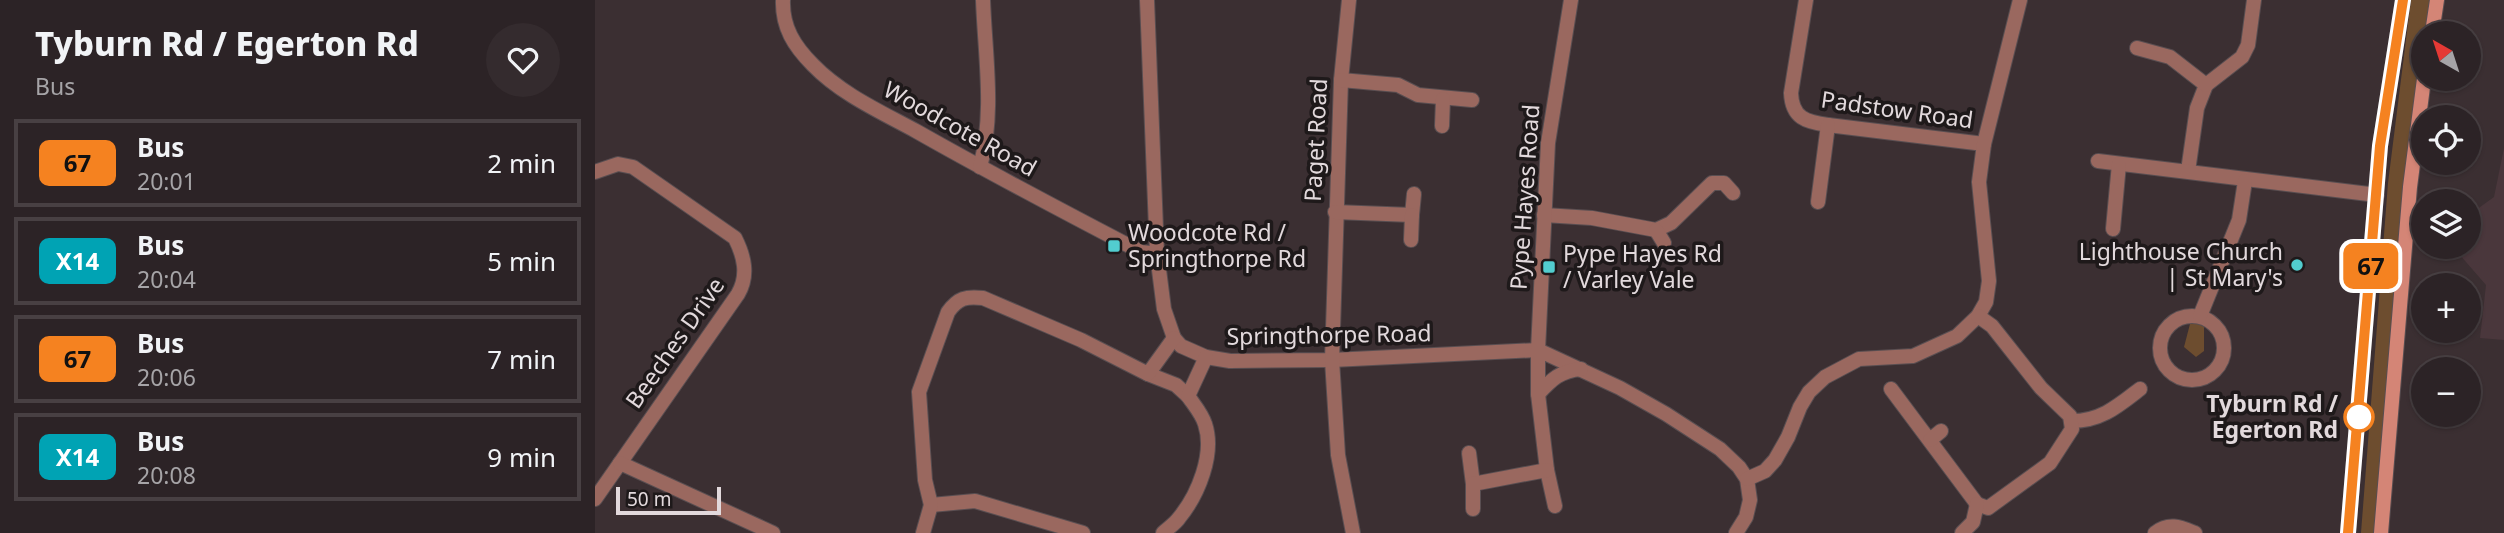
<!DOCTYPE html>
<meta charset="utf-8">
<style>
body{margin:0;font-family:"Noto Sans",sans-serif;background:#342b2e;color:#f1f3f6;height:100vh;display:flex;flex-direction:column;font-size:26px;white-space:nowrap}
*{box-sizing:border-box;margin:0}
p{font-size:23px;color:#a6a4a7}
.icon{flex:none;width:38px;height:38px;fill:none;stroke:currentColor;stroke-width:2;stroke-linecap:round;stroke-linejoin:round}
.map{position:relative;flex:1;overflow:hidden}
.side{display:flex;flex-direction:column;background:#2c2326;width:595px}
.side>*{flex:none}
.badge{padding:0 14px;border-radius:10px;font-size:24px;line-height:46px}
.needle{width:46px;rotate:321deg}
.tools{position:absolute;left:1816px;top:21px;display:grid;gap:14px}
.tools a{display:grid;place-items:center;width:70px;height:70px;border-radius:50%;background:#2c2326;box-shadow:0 2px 5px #0004,0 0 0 2px #484043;font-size:35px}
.scale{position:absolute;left:21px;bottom:18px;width:105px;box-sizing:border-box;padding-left:7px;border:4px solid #e2d9dc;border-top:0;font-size:19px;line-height:24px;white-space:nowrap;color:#e2d9dc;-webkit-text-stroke:5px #1e191a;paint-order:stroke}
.map>.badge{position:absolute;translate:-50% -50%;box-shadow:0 0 0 4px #fff}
.round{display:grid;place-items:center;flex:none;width:74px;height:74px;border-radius:37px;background:#342b2e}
.headline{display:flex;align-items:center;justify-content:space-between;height:119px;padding:0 35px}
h1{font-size:33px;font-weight:800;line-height:52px}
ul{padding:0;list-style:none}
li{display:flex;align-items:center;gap:21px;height:88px;margin:0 14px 10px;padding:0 21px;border:4px solid #484043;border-radius:0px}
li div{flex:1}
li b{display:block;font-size:26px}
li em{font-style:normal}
li .badge{min-width:77px;font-weight:700;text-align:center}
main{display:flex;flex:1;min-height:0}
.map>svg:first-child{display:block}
.built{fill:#4a373c}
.green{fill:#6d4d2f}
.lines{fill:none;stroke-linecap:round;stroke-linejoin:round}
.street-casing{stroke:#594e51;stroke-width:16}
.secondary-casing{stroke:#594e51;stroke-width:16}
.street{stroke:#9a685f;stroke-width:14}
.secondary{stroke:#d48576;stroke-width:14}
.line-casing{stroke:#fff;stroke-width:16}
.line{stroke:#f58220;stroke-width:10}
.poi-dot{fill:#52cdcf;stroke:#1e191a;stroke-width:2.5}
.stop-dot{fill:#fff;stroke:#f58220;stroke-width:3.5}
.labels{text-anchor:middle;stroke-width:7;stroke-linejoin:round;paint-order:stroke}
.street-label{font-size:23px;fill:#e2d9dc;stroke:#1e191a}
.poi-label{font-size:23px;fill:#e2d9dc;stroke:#1e191a;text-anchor:start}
.stop-label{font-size:23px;font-weight:bold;fill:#e2d9dc;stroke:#1e191a;text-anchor:end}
</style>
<main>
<section class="side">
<div class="headline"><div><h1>Tyburn Rd / Egerton Rd</h1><p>Bus</p></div><a class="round"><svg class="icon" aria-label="heart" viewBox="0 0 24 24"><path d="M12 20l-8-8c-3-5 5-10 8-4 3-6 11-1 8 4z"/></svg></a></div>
<ul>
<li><span class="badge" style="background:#f58220;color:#111">67</span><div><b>Bus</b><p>20:01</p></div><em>2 min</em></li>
<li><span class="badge" style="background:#00a3b4;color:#fff">X14</span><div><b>Bus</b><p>20:04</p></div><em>5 min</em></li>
<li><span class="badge" style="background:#f58220;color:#111">67</span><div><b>Bus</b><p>20:06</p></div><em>7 min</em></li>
<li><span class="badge" style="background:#00a3b4;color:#fff">X14</span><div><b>Bus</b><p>20:08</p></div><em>9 min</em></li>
</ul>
</section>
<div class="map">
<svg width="1909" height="533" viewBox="0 0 1909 533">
<rect width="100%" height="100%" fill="#3b2f32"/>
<path class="built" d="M 1909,148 L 1909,340 L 1885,338 L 1891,285 L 1858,247 L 1874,247 L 1874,215 L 1899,197 Z"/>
<g class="green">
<path d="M 1816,0 L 1835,0 L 1815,137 L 1781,533 L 1766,533 L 1793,183 Z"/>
<path d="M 1600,322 L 1609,326 L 1609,351 L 1601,357 L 1589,347 L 1595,324 Z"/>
</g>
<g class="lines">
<defs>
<g id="street">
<path d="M 188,0 C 187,27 199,46 218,65 C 246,94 286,112 321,131 C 395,173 471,213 546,252 L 562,254"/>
<path d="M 552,0 L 562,254 L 569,309 L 579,338 L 586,346 L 611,357 L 635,361 L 737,360 L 943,350 L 1025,388 L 1071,414 L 1125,449 L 1144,467 L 1152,479 L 1155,500 L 1151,517 L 1141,533"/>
<path d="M 754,0 L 746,80 L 737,360 L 743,455 L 758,533"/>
<path d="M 1211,0 L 1196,93 C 1197,118 1211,122 1233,125 L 1389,144"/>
<path d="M 1542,48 L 1575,57 L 1611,85 L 1602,108 L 1593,171"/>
<path d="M 746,80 L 803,85 L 823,95 L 877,100"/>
<path d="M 1611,85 L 1647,57 L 1653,45 L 1659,0"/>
<path d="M 847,126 L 848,99"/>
<path d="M 1503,161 L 1782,195"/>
<path d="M 385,167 C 400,114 390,55 388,0"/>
<path d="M 0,172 L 23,164 L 38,167 L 140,238 C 149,256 154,275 143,294 L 0,499"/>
<path d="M 1223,202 L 1233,125"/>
<path d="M 740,212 L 817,215 L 819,194"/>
<path d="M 949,215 L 997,218 L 1061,230 L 1076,223 L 1117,183 L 1129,183 L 1138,193"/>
<path d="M 1518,229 L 1524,164"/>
<path d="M 1061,230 L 1069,243"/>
<path d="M 816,240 L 817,215"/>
<circle cx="1597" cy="348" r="32"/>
<path d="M 1605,316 L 1644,220 L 1650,181"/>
<path d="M 553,374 L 581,385 L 593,396"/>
<path d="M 1296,389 L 1382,504"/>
<path d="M 943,394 C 957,379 965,371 986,369"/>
<path d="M 1477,421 C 1506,421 1523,406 1545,389"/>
<path d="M 1335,440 L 1346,431"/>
<path d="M 874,453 L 878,484"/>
<path d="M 25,463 L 178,533"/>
<path d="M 1152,479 L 1170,471 L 1180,460 L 1193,437 L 1205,407 L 1214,392 L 1230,377 L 1264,359 L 1318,356 L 1362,336 L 1383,316 L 1391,302 L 1394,281 L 1384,182 L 1389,144 L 1425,0"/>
<path d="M 1382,504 L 1393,508 L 1455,463 L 1477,429 L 1475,416 L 1446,388 L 1397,326 L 1383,316"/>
<path d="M 336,505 L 380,501 L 488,533"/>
<path d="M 960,506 L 952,470 L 943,394 L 943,350 L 953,143 L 976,0"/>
<path d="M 878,509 L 878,484 L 952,470"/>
<path d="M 328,533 L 336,505 L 330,480 L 324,392 L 353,312 C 363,298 371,296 388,298 L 486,340 L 553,374 L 579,338"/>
<path d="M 568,533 C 573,528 580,524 584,518 C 603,495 620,454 610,424 C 607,414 599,405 593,396 L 611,357"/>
<path d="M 1367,533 L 1378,522 L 1382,504"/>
<path d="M 1560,533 C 1574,522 1585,527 1600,533"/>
</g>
<g id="secondary">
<path d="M 1837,33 L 1842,0"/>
<path d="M 1753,533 L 1785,146 L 1808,0"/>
<path d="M 1786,533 L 1815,187 L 1829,79"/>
</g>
</defs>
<use href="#street" class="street-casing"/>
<use href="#secondary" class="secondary-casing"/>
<use href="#street" class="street"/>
<use href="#secondary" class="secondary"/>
</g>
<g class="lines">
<defs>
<path id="line" d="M 1753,533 L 1785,146 L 1808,0"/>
</defs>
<use href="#line" class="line-casing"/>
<use href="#line" class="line"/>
</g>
<g class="poi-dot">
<rect x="512" y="239" width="14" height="14" rx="3.5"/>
<circle cx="1702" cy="265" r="7"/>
<rect x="947" y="260" width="14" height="14" rx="3.5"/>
</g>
<circle class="stop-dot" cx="1764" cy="417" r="14"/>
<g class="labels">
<g class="street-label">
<text transform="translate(1302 110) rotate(8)" y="8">Padstow Road</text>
<text transform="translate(365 129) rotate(29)" y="8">Woodcote Road</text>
<text transform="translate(721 140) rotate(-87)" y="8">Paget Road</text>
<text transform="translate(930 197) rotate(-86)" y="8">Pype Hayes Road</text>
<text transform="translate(734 335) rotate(-1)" y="8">Springthorpe Road</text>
<text transform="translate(80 343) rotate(-55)" y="8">Beeches Drive</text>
</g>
<g class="poi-label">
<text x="533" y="241">Woodcote Rd /<tspan x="533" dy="26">Springthorpe Rd</tspan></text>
<text x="1688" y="260" text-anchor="end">Lighthouse Church<tspan x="1688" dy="26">| St Mary's</tspan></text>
<text x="968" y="262">Pype Hayes Rd<tspan x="968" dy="26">/ Varley Vale</tspan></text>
</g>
<g class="stop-label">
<text x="1743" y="412">Tyburn Rd /<tspan x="1743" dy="26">Egerton Rd</tspan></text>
</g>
</g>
</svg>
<div class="tools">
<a><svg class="needle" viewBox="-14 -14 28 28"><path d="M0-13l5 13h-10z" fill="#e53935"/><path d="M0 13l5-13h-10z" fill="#a6a4a7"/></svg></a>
<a><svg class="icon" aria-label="locate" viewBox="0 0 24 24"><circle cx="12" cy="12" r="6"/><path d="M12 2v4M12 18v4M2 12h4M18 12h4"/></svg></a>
<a><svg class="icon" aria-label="layers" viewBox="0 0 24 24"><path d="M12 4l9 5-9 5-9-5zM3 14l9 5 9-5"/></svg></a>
<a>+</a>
<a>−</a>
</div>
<div class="scale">50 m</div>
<b class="badge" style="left:1776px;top:266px;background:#f58220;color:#111">67</b>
</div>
</main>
